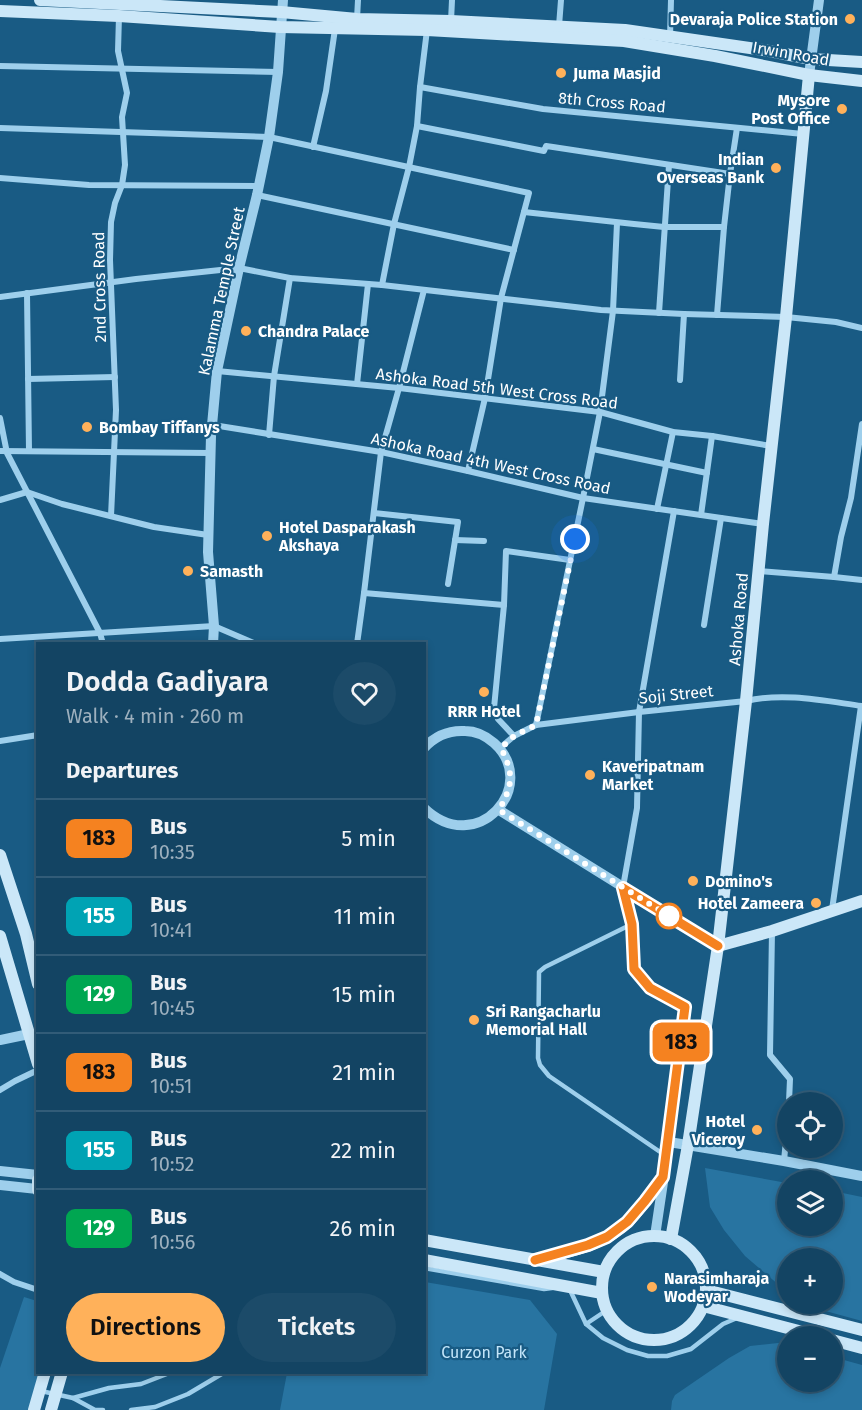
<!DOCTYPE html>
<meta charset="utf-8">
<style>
body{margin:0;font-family:"Fira Sans",sans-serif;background:#1c4b69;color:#f1f3f6;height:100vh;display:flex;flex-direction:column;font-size:22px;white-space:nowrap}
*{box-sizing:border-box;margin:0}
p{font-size:20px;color:#9db0be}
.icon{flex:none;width:33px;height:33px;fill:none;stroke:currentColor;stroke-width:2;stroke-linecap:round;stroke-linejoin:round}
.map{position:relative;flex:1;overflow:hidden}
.sheet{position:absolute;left:36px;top:642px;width:390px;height:732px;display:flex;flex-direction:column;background:#134463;border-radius:0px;box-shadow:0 3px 9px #0003,0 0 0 2px #325c78}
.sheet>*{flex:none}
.badge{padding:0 12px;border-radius:9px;font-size:21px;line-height:39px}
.buttons{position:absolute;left:777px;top:1092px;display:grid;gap:12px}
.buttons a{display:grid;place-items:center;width:66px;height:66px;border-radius:50%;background:#134463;box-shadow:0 3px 9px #0003,0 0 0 2px #325c78;font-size:30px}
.you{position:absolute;width:30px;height:30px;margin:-15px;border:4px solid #fff;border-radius:50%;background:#1a73e8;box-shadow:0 0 0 9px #1a73e833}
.map>.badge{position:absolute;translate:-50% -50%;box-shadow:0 0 0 3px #fff}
h2{padding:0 30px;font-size:22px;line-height:54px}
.round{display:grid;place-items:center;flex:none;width:63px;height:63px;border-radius:32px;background:#1c4b69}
.headline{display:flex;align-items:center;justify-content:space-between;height:102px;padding:0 30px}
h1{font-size:28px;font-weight:600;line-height:45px}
.cta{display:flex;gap:12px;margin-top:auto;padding:12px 30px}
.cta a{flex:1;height:69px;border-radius:36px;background:#ffb15a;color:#111;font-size:24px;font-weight:600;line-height:69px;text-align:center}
.cta a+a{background:#1c4b69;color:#f1f3f6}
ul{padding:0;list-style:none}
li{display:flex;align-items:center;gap:18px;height:78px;padding:0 30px;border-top:2px solid #325c78}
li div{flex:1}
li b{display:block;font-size:22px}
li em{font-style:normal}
li .badge{min-width:66px;font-weight:700;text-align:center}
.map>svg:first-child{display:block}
.green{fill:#2874a1}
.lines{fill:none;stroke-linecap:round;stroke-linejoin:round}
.service{stroke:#9ecfec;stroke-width:4.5}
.minor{stroke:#9ecfec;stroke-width:6}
.tertiary{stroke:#9ecfec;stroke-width:10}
.secondary{stroke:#cbe7f8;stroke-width:12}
.line-casing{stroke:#fff;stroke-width:14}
.line{stroke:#f58220;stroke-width:9}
.walk{stroke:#fff;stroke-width:6;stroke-dasharray:0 10.8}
.poi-dot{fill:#ffb15a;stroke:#195b84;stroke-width:2}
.stop-dot{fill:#fff;stroke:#f58220;stroke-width:3}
.labels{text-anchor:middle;stroke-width:4.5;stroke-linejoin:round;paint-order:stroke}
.poi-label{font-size:16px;font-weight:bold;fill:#fff;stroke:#195b84;text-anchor:start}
.street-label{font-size:16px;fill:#fff;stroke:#195b84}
.park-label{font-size:16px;fill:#c3e5f9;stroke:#195b84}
</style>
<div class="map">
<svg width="862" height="1410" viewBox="0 0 862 1410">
<rect width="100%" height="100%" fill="#195b84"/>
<g class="green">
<path d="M 705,1168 L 787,1183 L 788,1226 L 832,1226 L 833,1191 L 862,1197 L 862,1321 L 800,1304 L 832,1304 L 832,1258 L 788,1258 L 787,1292 L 745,1256 L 724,1230 L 710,1207 Z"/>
<path d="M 425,1282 L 530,1300 L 557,1334 L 544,1410 L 280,1410 L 287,1373 L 424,1372 Z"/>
<path d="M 24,1297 L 37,1301 L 38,1372 L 42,1373 L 31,1410 L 0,1410 L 0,1368 Z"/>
<path d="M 778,1343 L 787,1345 L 788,1382 L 832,1382 L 833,1357 L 862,1365 L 862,1410 L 671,1410 L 672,1401 L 675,1395 L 729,1358 L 750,1346 Z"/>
</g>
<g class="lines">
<g class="service">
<path d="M 630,925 L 545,967 L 539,972 L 538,1058 L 540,1065 L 549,1076 L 666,1156"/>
<path d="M 424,1268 L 544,1289 L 552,1288"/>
<path d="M 570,1290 L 586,1324 L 603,1338 L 627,1350 L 648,1356 L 667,1356 L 691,1349 L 723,1324 L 737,1318"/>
<path d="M 586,1324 L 607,1310"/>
<path d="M 41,1391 L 73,1398 L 109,1388 L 141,1384 L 172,1372"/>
<path d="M 73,1398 L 95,1410 L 103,1410"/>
<path d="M 131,1410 L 155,1407 L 188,1394 L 225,1372"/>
</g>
<g class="minor">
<path d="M 357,19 L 358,0"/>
<path d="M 451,21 L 452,0"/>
<path d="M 559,26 L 561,0"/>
<path d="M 670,37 L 671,0"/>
<path d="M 0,66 L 278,72"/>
<path d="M 420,87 L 543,109 L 803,134"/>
<path d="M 417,126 L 544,151 L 546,146 L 553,147 L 730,174"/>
<path d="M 0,128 L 269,137 L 529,193 L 501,298 L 485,398 L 468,471"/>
<path d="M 313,147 L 326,91 L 335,29"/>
<path d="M 0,178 L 89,185 L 259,186"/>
<path d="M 257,195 L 514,250"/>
<path d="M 524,212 L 634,224 L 664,227 L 724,227 L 717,315"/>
<path d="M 724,227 L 730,174 L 737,128"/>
<path d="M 382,285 L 394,224 L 409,167 L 417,126 L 420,87 L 427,30"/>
<path d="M 27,293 L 29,451"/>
<path d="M 0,297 L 136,279 L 239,268 L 290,278 L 382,285 L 601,310 L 684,314 L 786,317 L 836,322 L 862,328"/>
<path d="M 659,313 L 669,165"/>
<path d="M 217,371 L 399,388 L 600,412 L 673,432 L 712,436 L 771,446"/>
<path d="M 28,379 L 115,377"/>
<path d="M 680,380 L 684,314"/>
<path d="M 357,384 L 368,284"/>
<path d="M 0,418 L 7,453 L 100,633 L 103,644"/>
<path d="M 213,425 L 381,452 L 468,471 L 583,498 L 763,524"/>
<path d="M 269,435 L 274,376 L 290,278"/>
<path d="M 593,449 L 707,473"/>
<path d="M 0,451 L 210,453"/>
<path d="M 0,500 L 27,492 L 62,504 L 154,527 L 208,535"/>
<path d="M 657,509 L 673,432"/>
<path d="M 374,513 L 458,522 L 448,584"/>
<path d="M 701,515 L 712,436"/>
<path d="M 111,516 L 116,410 L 110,260 L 111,222 L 115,203 L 122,185 L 125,165 L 122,117 L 127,93 L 118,51 L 119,16"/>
<path d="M 455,540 L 484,541"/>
<path d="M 759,571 L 834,577 L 862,580"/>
<path d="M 834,577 L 841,537 L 851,498 L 862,424"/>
<path d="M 364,593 L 504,605"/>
<path d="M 704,625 L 721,518"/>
<path d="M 0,639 L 214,626 L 256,644"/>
<path d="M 357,644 L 364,593 L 381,452 L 399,388 L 424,290"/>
<path d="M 536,725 L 583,498 L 600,412 L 613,311 L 617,223"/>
<path d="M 514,736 L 498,719 L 494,708 L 504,605 L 506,551 L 570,560"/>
<path d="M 0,741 L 38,735"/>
<path d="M 500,748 L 514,736 L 536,725 L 639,712 L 746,701 C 784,692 825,701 862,706"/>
<path d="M 623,887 L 637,808 L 639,712 L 674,511"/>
<path d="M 832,910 L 861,706"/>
<path d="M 772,931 L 770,1055 L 790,1079 L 789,1102"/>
<path d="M 0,1090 L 15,1081 L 38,1070"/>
<path d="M 784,1161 L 788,1118"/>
<path d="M 0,1274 L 14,1282 L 38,1290"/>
</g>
<g class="tertiary">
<path d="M 809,75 L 819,0"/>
<path d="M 213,644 L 214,626 L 208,552 L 211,436 L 217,371 L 239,268 L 257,195 L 269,137 L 278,72 L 283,0"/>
<path d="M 424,748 C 435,736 449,730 465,731 C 476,731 486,736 494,743 C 541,785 477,859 424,808"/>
<path d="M 499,810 L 718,946"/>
<path d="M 623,888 L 632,924 L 634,969 L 650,988 L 685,1007 L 669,1142 L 655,1236"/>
<path d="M 0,1040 L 29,1034"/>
<path d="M 669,1142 L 784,1161 L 862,1176"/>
<path d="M 0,1171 L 38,1175"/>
<path d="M 0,1185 L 37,1189"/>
</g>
<g class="secondary">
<path d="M 40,0 L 281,12 L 357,19 L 451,21 L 625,30 L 764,50 L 811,59 L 862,62"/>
<path d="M 0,11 L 119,16 L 280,27 L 427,30 L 624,41 L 715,56 L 809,75 L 862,81"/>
<path d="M 0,855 L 26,934 L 38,984"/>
<path d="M 0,936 L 38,1064"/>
<path d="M 718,946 L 772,931 L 862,901"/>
<path d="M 38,1180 L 38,1190"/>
<circle cx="654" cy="1288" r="52"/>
<path d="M 671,1239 L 688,1145 L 718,946 L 746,701 L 763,524 L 786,317 L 809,75"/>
<path d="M 424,1240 L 604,1272"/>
<path d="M 539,1259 C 570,1251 605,1245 629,1221 C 642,1207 652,1192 663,1177"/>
<path d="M 424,1260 L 602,1293"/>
<path d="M 706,1290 L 862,1330"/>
<path d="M 703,1306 L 818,1336"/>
<path d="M 832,1340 L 862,1348"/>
<path d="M 34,1410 L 45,1372"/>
<path d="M 51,1410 L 62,1372"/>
</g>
</g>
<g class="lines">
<defs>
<path id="line" d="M 535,1260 L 588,1245 L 607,1237 L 627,1222 L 645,1201 L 663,1177 L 685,1007 L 650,988 L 634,969 L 632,924 L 623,888 L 718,946"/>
</defs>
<use href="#line" class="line-casing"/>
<use href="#line" class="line"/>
<path class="walk" d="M 575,539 L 536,725 L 514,736 L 501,748 C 514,774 513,785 499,810 L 669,916"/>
</g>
<g class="poi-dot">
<circle cx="850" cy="19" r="6"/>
<circle cx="561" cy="73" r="6"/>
<circle cx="842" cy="109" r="6"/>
<circle cx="776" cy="168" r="6"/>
<circle cx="246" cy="331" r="6"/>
<circle cx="87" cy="427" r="6"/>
<circle cx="267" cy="536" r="6"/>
<circle cx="188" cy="571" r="6"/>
<circle cx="484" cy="692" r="6"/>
<circle cx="590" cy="775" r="6"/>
<circle cx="693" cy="881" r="6"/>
<circle cx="816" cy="903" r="6"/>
<circle cx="474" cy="1020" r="6"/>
<circle cx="757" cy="1130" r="6"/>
<circle cx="652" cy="1287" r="6"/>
</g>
<circle class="stop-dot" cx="669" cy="916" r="12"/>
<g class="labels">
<g class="poi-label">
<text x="838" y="25" text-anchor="end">Devaraja Police Station</text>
<text x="573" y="79">Juma Masjid</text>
<text x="830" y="106" text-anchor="end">Mysore<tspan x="830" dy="18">Post Office</tspan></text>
<text x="764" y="165" text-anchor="end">Indian<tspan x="764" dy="18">Overseas Bank</tspan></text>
<text x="258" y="337">Chandra Palace</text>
<text x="99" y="433">Bombay Tiffanys</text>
<text x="279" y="533">Hotel Dasparakash<tspan x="279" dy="18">Akshaya</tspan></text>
<text x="200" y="577">Samasth</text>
<text x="484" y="717" text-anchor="middle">RRR Hotel</text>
<text x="602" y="772">Kaveripatnam<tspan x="602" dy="18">Market</tspan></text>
<text x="705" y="887">Domino's</text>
<text x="804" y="909" text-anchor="end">Hotel Zameera</text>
<text x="486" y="1017">Sri Rangacharlu<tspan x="486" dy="18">Memorial Hall</tspan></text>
<text x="745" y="1127" text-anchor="end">Hotel<tspan x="745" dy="18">Viceroy</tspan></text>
<text x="664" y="1284">Narasimharaja<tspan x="664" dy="18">Wodeyar</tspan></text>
</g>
<g class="street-label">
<text transform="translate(791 53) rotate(10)" y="6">Irwin Road</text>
<text transform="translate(612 102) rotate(5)" y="6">8th Cross Road</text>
<text transform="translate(99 287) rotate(-91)" y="6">2nd Cross Road</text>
<text transform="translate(221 291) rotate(-78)" y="6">Kalamma Temple Street</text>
<text transform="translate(497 388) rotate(7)" y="6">Ashoka Road 5th West Cross Road</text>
<text transform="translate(491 463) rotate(12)" y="6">Ashoka Road 4th West Cross Road</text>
<text transform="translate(738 619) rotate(-85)" y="6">Ashoka Road</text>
<text transform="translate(676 694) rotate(-6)" y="6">Soji Street</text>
</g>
<g class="park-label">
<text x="484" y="1358">Curzon Park</text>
</g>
</g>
</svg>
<div class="buttons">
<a><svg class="icon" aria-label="locate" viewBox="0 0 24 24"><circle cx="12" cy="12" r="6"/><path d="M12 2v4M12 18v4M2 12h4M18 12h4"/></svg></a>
<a><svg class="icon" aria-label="layers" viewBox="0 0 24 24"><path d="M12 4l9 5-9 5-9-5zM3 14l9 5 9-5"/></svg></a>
<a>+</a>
<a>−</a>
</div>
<div class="you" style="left:575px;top:539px"></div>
<b class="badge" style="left:681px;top:1042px;background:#f58220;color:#111">183</b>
<section class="sheet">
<div class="headline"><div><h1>Dodda Gadiyara</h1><p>Walk · 4 min · 260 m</p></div><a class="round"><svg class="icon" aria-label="heart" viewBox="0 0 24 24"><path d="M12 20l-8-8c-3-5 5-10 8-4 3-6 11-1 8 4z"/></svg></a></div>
<h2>Departures</h2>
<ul>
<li><span class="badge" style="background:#f58220;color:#111">183</span><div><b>Bus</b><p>10:35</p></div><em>5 min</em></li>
<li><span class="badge" style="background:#00a3b4;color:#fff">155</span><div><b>Bus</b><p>10:41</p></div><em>11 min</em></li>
<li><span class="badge" style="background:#00a651;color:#fff">129</span><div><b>Bus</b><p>10:45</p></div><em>15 min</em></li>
<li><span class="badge" style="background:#f58220;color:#111">183</span><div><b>Bus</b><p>10:51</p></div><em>21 min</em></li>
<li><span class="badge" style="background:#00a3b4;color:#fff">155</span><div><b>Bus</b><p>10:52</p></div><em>22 min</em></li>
<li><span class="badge" style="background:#00a651;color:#fff">129</span><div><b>Bus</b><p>10:56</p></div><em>26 min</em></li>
</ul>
<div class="cta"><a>Directions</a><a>Tickets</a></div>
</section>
</div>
